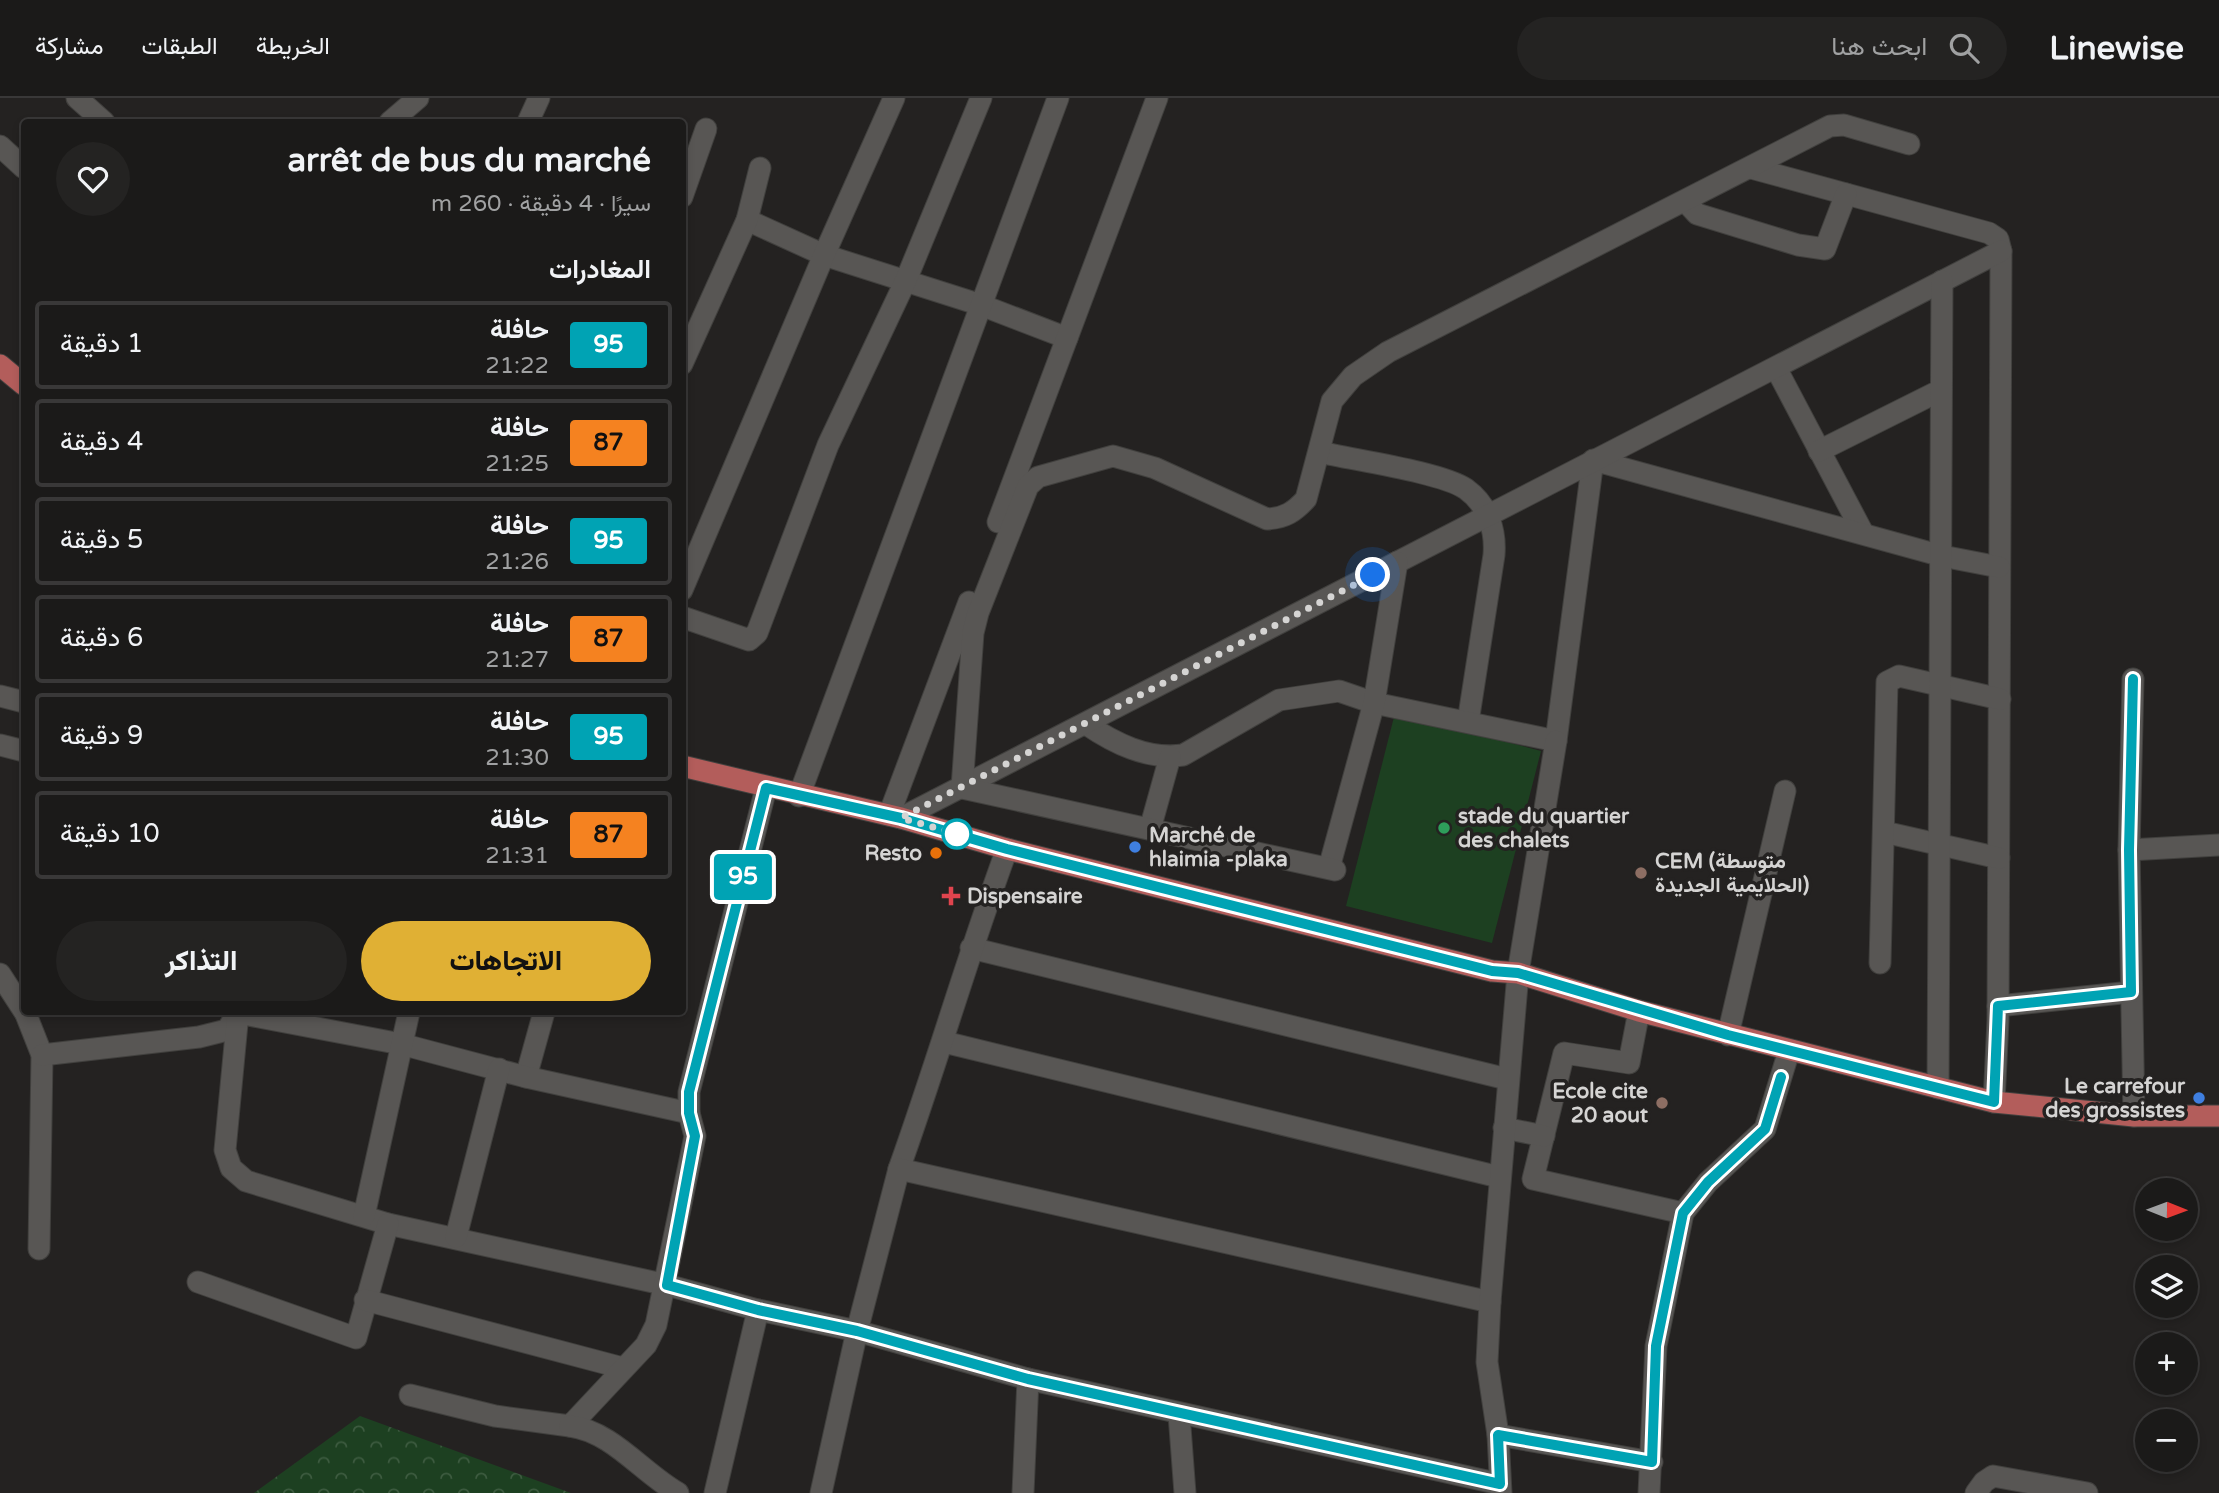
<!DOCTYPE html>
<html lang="ar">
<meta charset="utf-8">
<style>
body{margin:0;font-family:"Varela Round",Vazirmatn,sans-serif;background:#242322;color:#f1f3f6;direction:rtl;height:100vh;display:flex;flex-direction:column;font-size:26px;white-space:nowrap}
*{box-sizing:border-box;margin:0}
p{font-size:23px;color:#a0a1a2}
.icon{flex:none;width:38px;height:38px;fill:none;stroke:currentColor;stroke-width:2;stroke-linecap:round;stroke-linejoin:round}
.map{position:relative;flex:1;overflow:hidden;direction:ltr}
.drawer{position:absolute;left:21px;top:21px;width:665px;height:896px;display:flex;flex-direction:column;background:#1b1a19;border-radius:7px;box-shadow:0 4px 10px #0003,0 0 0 2px #393838;direction:rtl}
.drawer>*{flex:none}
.badge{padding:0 14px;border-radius:5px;font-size:24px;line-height:46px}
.needle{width:46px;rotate:91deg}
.fabs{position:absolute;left:2135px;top:1080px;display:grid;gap:14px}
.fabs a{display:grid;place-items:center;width:63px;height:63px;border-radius:50%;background:#1b1a19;box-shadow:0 4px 10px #0003,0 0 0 2px #393838;font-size:35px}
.you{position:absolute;width:35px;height:35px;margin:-18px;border:5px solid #fff;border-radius:50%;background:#1a73e8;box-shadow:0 0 0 10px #1a73e833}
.map>.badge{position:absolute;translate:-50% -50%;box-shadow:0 0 0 4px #fff}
h2{padding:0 35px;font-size:26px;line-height:63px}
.round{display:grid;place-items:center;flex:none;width:74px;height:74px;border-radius:37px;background:#242322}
.summary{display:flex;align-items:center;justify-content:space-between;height:119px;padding:0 35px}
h1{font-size:33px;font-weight:800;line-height:52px}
.action{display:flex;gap:14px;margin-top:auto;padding:14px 35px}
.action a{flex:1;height:80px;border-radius:42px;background:#e0b034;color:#111;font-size:28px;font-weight:800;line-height:80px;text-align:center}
.action a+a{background:#242322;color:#f1f3f6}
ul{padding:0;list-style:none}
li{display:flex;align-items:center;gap:21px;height:88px;margin:0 14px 10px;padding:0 21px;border:4px solid #393838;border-radius:7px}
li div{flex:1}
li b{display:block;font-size:26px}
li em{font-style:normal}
li .badge{min-width:77px;font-weight:700;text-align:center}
header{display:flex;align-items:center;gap:42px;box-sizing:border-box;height:98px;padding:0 35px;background:#1b1a19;border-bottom:2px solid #393838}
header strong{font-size:33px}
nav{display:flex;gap:38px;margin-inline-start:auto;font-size:24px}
.search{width:490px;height:63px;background:#242322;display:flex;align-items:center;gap:18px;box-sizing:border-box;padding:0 24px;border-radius:38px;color:#a0a1a2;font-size:26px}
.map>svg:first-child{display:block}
.forest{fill:url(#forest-crowns)}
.pitch{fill:#1d4021}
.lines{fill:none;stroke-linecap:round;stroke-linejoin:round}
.minor-casing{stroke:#41403e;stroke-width:23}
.major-casing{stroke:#41403e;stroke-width:23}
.minor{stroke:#585654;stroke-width:21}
.major{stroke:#b35d5b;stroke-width:21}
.line-casing{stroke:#fff;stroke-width:16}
.line{stroke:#00a3b4;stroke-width:10}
.walk{stroke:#d5d4d3;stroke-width:7;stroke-dasharray:0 12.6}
.leisure-dot{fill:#2e9e5b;stroke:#242221;stroke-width:2.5}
.stop-dot{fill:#fff;stroke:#00a3b4;stroke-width:3.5}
.shop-dot{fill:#3f7fe0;stroke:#242221;stroke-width:2.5}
.food-dot{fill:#e8710a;stroke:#242221;stroke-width:2.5}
.education-dot{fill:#8d6e63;stroke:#242221;stroke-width:2.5}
.health-dot{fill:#e0444e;stroke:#242221;stroke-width:2.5}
.labels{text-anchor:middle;stroke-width:7;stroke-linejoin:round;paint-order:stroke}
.poi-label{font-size:21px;font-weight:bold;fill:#d5d4d3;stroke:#242221;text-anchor:start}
</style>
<header>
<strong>Linewise</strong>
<div class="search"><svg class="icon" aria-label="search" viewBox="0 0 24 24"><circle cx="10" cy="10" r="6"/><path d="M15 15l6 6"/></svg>ابحث هنا</div>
<nav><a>الخريطة</a><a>الطبقات</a><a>مشاركة</a></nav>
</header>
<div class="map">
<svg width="2219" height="1395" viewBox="0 0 2219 1395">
<defs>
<pattern id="forest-crowns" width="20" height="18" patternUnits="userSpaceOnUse" patternTransform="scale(1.75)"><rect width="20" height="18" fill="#1d4021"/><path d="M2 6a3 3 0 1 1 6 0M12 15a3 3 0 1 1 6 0" fill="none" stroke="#3d5b40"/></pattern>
</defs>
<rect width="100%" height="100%" fill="#242221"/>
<path class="forest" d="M 360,1318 L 571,1395 L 254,1395 Z"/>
<path class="pitch" d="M 1395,615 L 1541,653 L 1492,845 L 1346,808 Z"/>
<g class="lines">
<defs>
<g id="minor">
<path d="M 77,0 L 104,24"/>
<path d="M 390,24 L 418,0"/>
<path d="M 528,24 L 539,0"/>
<path d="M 0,48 L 24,70"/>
<path d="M 1751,70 L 1989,135 L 1998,141 L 2001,153 L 1998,922 L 1994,1004"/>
<path d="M 682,99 L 706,31"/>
<path d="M 1685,103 L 1697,116 L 1798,147 L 1825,151 L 1846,96"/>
<path d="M 747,122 L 824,157 L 981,207 L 1067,240"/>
<path d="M 682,266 L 747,122 L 760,70"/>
<path d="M 1776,270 L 1863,435"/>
<path d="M 1819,353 L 1941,292"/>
<path d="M 1320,354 C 1353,362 1441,374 1466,391 C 1488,407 1496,432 1494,457 L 1468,624"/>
<path d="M 998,424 L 1157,0"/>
<path d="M 682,492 L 824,157 L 894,0"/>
<path d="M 682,519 L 749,542 L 757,535 L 828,347 L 906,182 L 981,0"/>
<path d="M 2133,581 L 2129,752 L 2219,747"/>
<path d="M 0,598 L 24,604"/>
<path d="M 1086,626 C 1114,645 1147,662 1183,657 L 1279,602 L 1339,593 L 1374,605 L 1556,643 L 1593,362 L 1942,458 L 1999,469"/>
<path d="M 0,647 L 24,653"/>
<path d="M 799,698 L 1058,0"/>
<path d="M 889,717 L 969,504"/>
<path d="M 901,720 L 2001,153"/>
<path d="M 1150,731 L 1170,659"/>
<path d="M 1884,734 L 1999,760"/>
<path d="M 2129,752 L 2134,1018"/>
<path d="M 1329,770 L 1374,605 L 1397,464"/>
<path d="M 1335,772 L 962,690 L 973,535 L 978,515 L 1028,388 L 1038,379 L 1113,358 L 1155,370 L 1267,421 C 1285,420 1294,414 1306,401 L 1332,303 L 1353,278 L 1388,254 L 1830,28 L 1844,27 L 1909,46"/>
<path d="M 971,850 L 1507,981"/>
<path d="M 1880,865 L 1887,584 L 1899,578 L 2000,601"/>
<path d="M 0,876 L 24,913"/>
<path d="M 1998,908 L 2131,894"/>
<path d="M 1639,913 L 1629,965 L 1564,955 L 1533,1081 L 1683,1115"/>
<path d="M 25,914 L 42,957 L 39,1151"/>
<path d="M 1728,937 L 1785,693"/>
<path d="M 944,944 L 1499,1079"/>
<path d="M 42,957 L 199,939 L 227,932 L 238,914"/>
<path d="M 526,979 L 544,914"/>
<path d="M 1938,990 L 1942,183"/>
<path d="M 689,1015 L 526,979 L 401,946 L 238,915 L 225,1052 L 231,1070 L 246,1083 L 388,1126 L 667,1187 L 758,1212 L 857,1233 L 1028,1281 L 1500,1386"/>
<path d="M 1504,1030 L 1544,1038"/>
<path d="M 899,1071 C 937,965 968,857 1007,751"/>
<path d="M 364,1118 L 409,914"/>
<path d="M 456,1139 L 499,971"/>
<path d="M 198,1184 L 356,1240 L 388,1126"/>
<path d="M 365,1202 L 623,1270"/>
<path d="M 410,1297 L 495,1318 L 570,1328 L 646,1247 L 656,1227 L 695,1038 L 689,1015 L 689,994 L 766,690"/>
<path d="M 1179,1316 L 1185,1395"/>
<path d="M 570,1328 C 613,1334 641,1374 678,1395"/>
<path d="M 1498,1337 L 1652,1364"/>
<path d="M 715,1395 L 758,1212"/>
<path d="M 821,1395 L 857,1233 L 899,1071 L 1490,1204"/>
<path d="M 1023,1395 L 1028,1281"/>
<path d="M 1501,1395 L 1498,1337 L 1487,1264 L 1490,1204 L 1518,875 L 1556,643"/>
<path d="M 1649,1395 L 1656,1248 L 1683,1115 L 1708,1084 L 1765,1031 L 1789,953"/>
<path d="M 1976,1395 L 1984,1384 L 1993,1378 L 2087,1395"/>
</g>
<g id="major">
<path d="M 0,267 L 24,287"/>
<path d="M 682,668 L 901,720 L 1007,751 L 1492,873 L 1518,875 L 1639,913 L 1994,1004 L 2134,1018 L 2219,1018"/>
</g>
</defs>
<use href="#minor" class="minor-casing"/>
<use href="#major" class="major-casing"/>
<use href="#minor" class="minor"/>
<use href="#major" class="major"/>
</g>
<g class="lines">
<defs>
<path id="line" d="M 1781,979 L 1765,1031 L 1708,1084 L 1683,1115 L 1656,1248 L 1652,1364 L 1498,1337 L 1500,1386 L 1028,1281 L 857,1233 L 758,1212 L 667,1187 L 695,1038 L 689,1015 L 689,994 L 766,690 L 901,720 L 1007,751 L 1492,873 L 1518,875 L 1728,937 L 1994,1004 L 1998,908 L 2131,894 L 2129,752 L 2133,581"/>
</defs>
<use href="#line" class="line-casing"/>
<use href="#line" class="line"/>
<path class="walk" d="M 957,736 L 901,720 L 1373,477"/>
</g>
<circle class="leisure-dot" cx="1444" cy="730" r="7"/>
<circle class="stop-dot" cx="957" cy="736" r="14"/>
<g class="shop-dot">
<circle cx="1135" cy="749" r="7"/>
<circle cx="2199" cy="1000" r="7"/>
</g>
<circle class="food-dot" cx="936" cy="755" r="7"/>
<g class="education-dot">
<circle cx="1641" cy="775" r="7"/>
<circle cx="1662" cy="1005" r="7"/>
</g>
<path class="health-dot" d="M947.5 787.5h7v7h7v7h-7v7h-7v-7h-7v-7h7z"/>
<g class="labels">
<g class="poi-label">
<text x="1458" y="725">stade du quartier<tspan x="1458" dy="24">des chalets</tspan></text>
<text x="1149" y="744">Marché de<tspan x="1149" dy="24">hlaimia -plaka</tspan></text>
<text x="922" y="762" text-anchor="end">Resto</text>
<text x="1655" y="770">CEM (متوسطة<tspan x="1655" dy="24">الحلايمية الجديدة)</tspan></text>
<text x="967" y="805">Dispensaire</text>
<text x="2185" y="995" text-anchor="end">Le carrefour<tspan x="2185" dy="24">des grossistes</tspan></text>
<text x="1648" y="1000" text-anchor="end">Ecole cite<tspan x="1648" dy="24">20 aout</tspan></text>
</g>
</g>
</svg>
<div class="fabs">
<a><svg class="needle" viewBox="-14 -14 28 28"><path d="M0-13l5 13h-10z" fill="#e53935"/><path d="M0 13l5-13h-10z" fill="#a0a1a2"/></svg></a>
<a><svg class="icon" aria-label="layers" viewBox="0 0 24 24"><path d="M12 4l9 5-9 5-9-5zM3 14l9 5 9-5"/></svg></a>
<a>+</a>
<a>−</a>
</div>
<div class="you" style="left:1373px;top:477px"></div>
<b class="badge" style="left:743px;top:779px;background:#00a3b4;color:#fff">95</b>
<section class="drawer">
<div class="summary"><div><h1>arrêt de bus du marché</h1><p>سيرًا · 4 دقيقة · 260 m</p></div><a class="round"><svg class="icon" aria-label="heart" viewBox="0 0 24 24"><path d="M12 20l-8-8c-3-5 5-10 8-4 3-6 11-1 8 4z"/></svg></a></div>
<h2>المغادرات</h2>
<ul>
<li><span class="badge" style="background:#00a3b4;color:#fff">95</span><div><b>حافلة</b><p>21:22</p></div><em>1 دقيقة</em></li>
<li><span class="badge" style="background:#f58220;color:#111">87</span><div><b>حافلة</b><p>21:25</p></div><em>4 دقيقة</em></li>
<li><span class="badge" style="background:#00a3b4;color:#fff">95</span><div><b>حافلة</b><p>21:26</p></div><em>5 دقيقة</em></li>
<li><span class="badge" style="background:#f58220;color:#111">87</span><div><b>حافلة</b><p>21:27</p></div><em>6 دقيقة</em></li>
<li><span class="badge" style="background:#00a3b4;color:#fff">95</span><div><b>حافلة</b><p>21:30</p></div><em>9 دقيقة</em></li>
<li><span class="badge" style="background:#f58220;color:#111">87</span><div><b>حافلة</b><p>21:31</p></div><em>10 دقيقة</em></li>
</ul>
<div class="action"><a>الاتجاهات</a><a>التذاكر</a></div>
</section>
</div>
